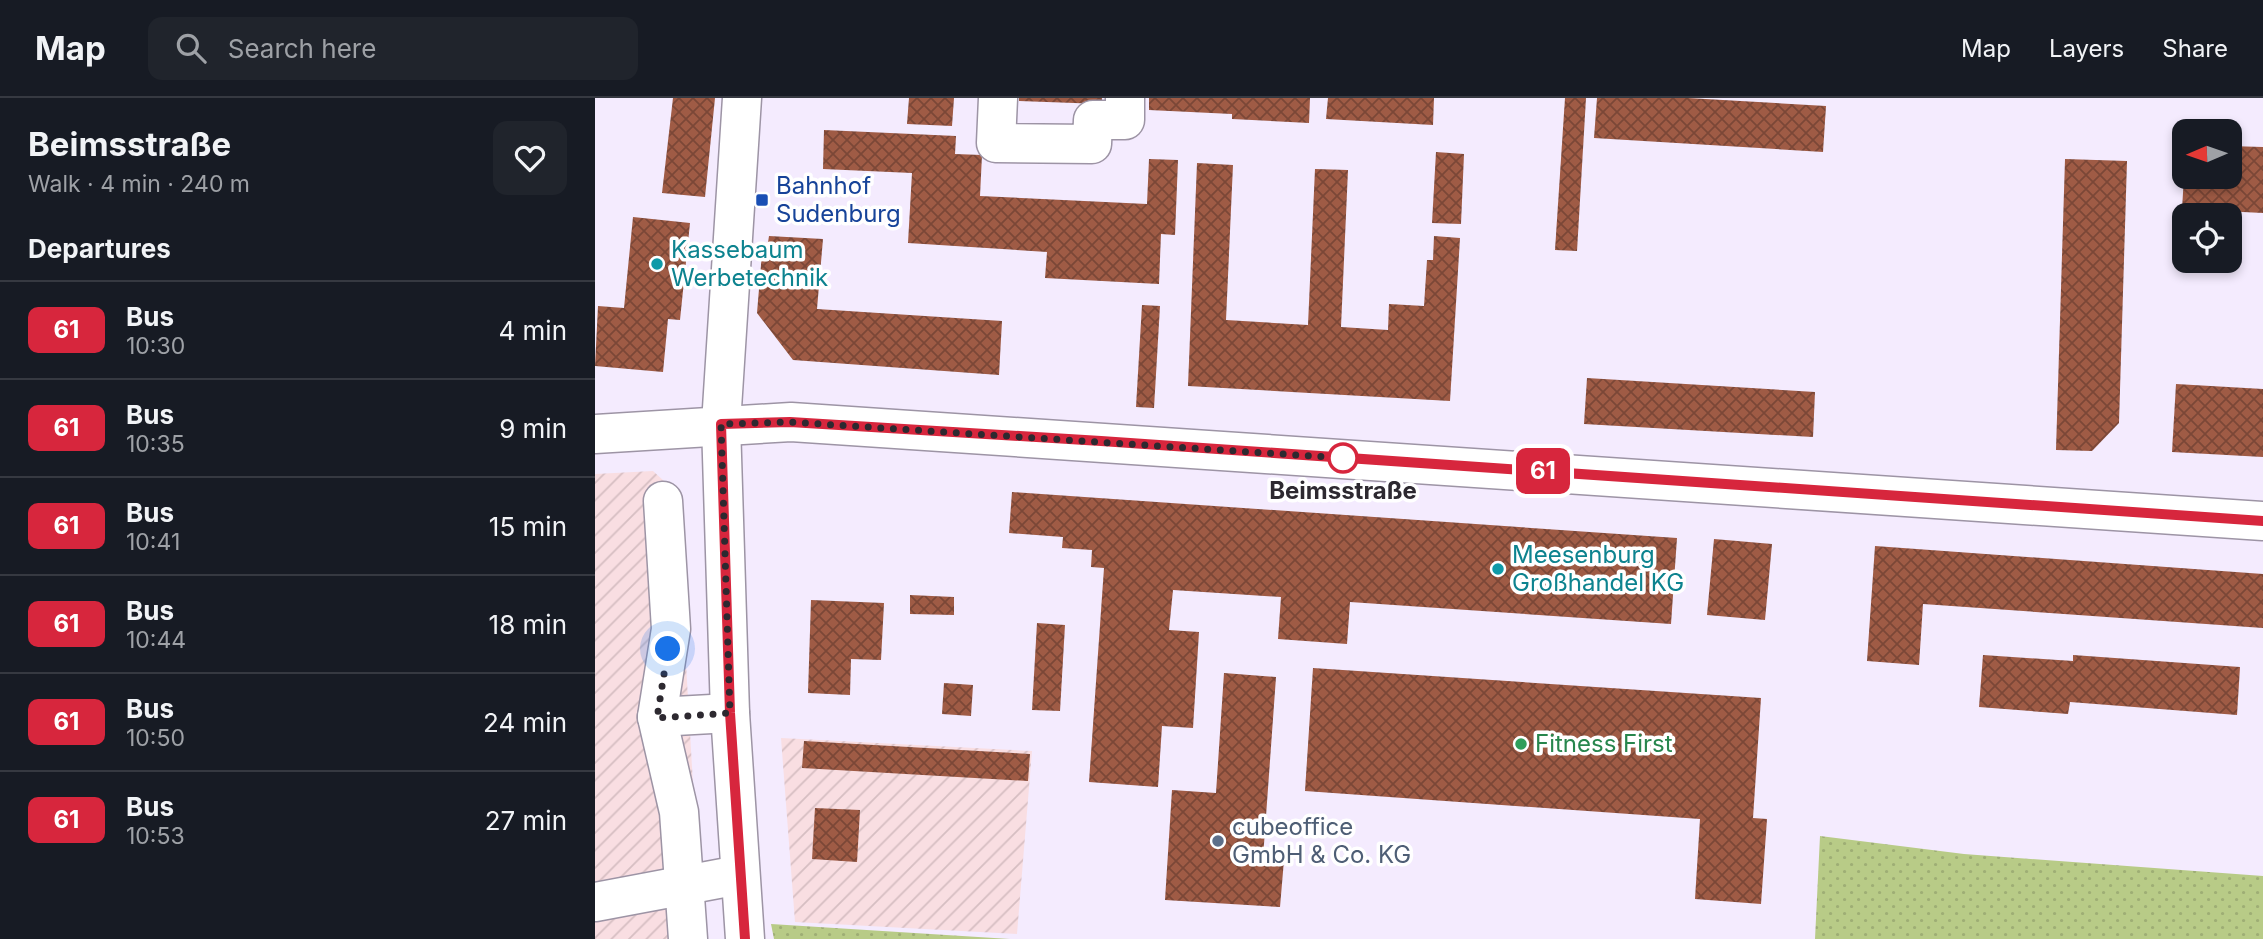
<!DOCTYPE html>
<meta charset="utf-8">
<style>
body{margin:0;font-family:Inter,sans-serif;background:#20242c;color:#f1f3f6;height:100vh;display:flex;flex-direction:column;font-size:26px;white-space:nowrap}
*{box-sizing:border-box;margin:0}
p{font-size:23px;color:#9ea1a6}
.icon{flex:none;width:38px;height:38px;fill:none;stroke:currentColor;stroke-width:2;stroke-linecap:round;stroke-linejoin:round}
.map{position:relative;flex:1;overflow:hidden}
.sheet{display:flex;flex-direction:column;background:#171b24;width:595px}
.sheet>*{flex:none}
.badge{padding:0 14px;border-radius:10px;font-size:24px;line-height:46px}
.needle{width:46px;rotate:268deg}
.fabs{position:absolute;left:1577px;top:21px;display:grid;gap:14px}
.fabs a{display:grid;place-items:center;width:70px;height:70px;border-radius:14px;background:#171b24;box-shadow:0 4px 10px #0003;font-size:35px}
.you{position:absolute;width:35px;height:35px;margin:-18px;border:5px solid #fff;border-radius:50%;background:#1a73e8;box-shadow:0 0 0 10px #1a73e833}
.map>.badge{position:absolute;translate:-50% -50%;box-shadow:0 0 0 4px #fff}
h2{padding:0 28px;font-size:26px;line-height:63px}
.round{display:grid;place-items:center;flex:none;width:74px;height:74px;border-radius:14px;background:#20242c}
.head{display:flex;align-items:center;justify-content:space-between;height:119px;padding:0 28px}
h1{font-size:33px;font-weight:700;line-height:52px}
ul{padding:0;list-style:none}
li{display:flex;align-items:center;gap:21px;height:98px;padding:0 28px;border-top:2px solid #363941}
li div{flex:1}
li b{display:block;font-size:26px}
li em{font-style:normal}
li .badge{min-width:77px;font-weight:700;text-align:center}
header{display:flex;align-items:center;gap:42px;box-sizing:border-box;height:98px;padding:0 35px;background:#171b24;border-bottom:2px solid #363941}
header strong{font-size:33px}
nav{display:flex;gap:38px;margin-inline-start:auto;font-size:24px}
.search{width:490px;height:63px;background:#20242c;display:flex;align-items:center;gap:18px;box-sizing:border-box;padding:0 24px;border-radius:14px;color:#9ea1a6;font-size:26px}
main{display:flex;flex:1;min-height:0}
.map>svg:first-child{display:block}
.industrial{fill:url(#industrial-furrows)}
.garden{fill:url(#garden-dots)}
.building{fill:url(#building-cross-hatch)}
.lines{fill:none;stroke-linecap:round;stroke-linejoin:round}
.minor-casing{stroke:#9d94a5;stroke-width:41}
.major-casing{stroke:#9d94a5;stroke-width:41}
.minor{stroke:#fff;stroke-width:38}
.major{stroke:#fff;stroke-width:38}
.line-casing{stroke:#fff;stroke-width:16}
.line{stroke:#d7263d;stroke-width:10}
.walk{stroke:#2d2930;stroke-width:7;stroke-dasharray:0 12.6}
.transit-dot{fill:#1a4fb4;stroke:#fff;stroke-width:2.5}
.culture-dot{fill:#0f9aa8;stroke:#fff;stroke-width:2.5}
.stop-dot{fill:#fff;stroke:#d7263d;stroke-width:3.5}
.leisure-dot{fill:#2e9e5b;stroke:#fff;stroke-width:2.5}
.service-dot{fill:#5c6f8a;stroke:#fff;stroke-width:2.5}
.labels{text-anchor:middle;stroke-width:7;stroke-linejoin:round;paint-order:stroke}
.transit-label{font-size:24px;fill:#164399;stroke:#fff;text-anchor:start}
.culture-label{font-size:24px;fill:#0d838f;stroke:#fff;text-anchor:start}
.stop-label{font-size:24px;font-weight:bold;fill:#2d2930;stroke:#fff}
.leisure-label{font-size:24px;fill:#27864d;stroke:#fff;text-anchor:start}
.service-label{font-size:24px;fill:#4e5e75;stroke:#fff;text-anchor:start}
</style>
<header>
<strong>Map</strong>
<div class="search"><svg class="icon" aria-label="search" viewBox="0 0 24 24"><circle cx="10" cy="10" r="6"/><path d="M15 15l6 6"/></svg>Search here</div>
<nav><a>Map</a><a>Layers</a><a>Share</a></nav>
</header>
<main>
<section class="sheet">
<div class="head"><div><h1>Beimsstraße</h1><p>Walk · 4 min · 240 m</p></div><a class="round"><svg class="icon" aria-label="heart" viewBox="0 0 24 24"><path d="M12 20l-8-8c-3-5 5-10 8-4 3-6 11-1 8 4z"/></svg></a></div>
<h2>Departures</h2>
<ul>
<li><span class="badge" style="background:#d7263d;color:#fff">61</span><div><b>Bus</b><p>10:30</p></div><em>4 min</em></li>
<li><span class="badge" style="background:#d7263d;color:#fff">61</span><div><b>Bus</b><p>10:35</p></div><em>9 min</em></li>
<li><span class="badge" style="background:#d7263d;color:#fff">61</span><div><b>Bus</b><p>10:41</p></div><em>15 min</em></li>
<li><span class="badge" style="background:#d7263d;color:#fff">61</span><div><b>Bus</b><p>10:44</p></div><em>18 min</em></li>
<li><span class="badge" style="background:#d7263d;color:#fff">61</span><div><b>Bus</b><p>10:50</p></div><em>24 min</em></li>
<li><span class="badge" style="background:#d7263d;color:#fff">61</span><div><b>Bus</b><p>10:53</p></div><em>27 min</em></li>
</ul>
</section>
<div class="map">
<svg width="1668" height="841" viewBox="0 0 1668 841">
<defs>
<pattern id="industrial-furrows" width="10" height="10" patternUnits="userSpaceOnUse" patternTransform="scale(1.75)"><rect width="10" height="10" fill="#f9dee2"/><path d="M-1 1l2-2M0 10L10 0M9 11l2-2" fill="none" stroke="#d6bec2"/></pattern>
<pattern id="garden-dots" width="8" height="8" patternUnits="userSpaceOnUse" patternTransform="scale(1.75)"><rect width="8" height="8" fill="#b8cb87"/><path d="M2 2h.1M6 6h.1" fill="none" stroke="#9eae75" stroke-width="1.8" stroke-linecap="round"/></pattern>
<pattern id="building-cross-hatch" width="8" height="8" patternUnits="userSpaceOnUse" patternTransform="scale(1.75)"><rect width="8" height="8" fill="#9f5b45"/><path d="M0 0l8 8M0 8l8-8" fill="none" stroke="#7b4737"/></pattern>
</defs>
<rect width="100%" height="100%" fill="#f4ebfe"/>
<g class="industrial">
<path d="M 58,373 L 81,394 L 107,841 L 0,841 L 0,376 Z"/>
<path d="M 186,640 L 437,653 L 422,836 L 200,824 Z"/>
</g>
<g class="garden">
<path d="M 1225,738 L 1369,756 L 1668,778 L 1668,841 L 1220,841 Z"/>
<path d="M 176,826 L 415,841 L 179,841 Z"/>
</g>
<g class="building">
<path d="M 78,0 L 120,0 L 110,99 L 67,95 Z"/>
<path d="M 314,0 L 359,0 L 357,28 L 312,26 Z"/>
<path d="M 424,0 L 507,0 L 507,6 L 424,3 Z"/>
<path d="M 554,0 L 715,0 L 714,25 L 637,21 L 637,16 L 554,12 Z"/>
<path d="M 733,0 L 839,0 L 838,27 L 731,21 Z"/>
<path d="M 970,0 L 991,0 L 982,153 L 960,152 Z"/>
<path d="M 1002,0 L 1093,0 L 1231,8 L 1228,54 L 999,40 Z"/>
<path d="M 229,32 L 361,38 L 360,56 L 387,57 L 385,98 L 552,106 L 554,61 L 583,62 L 580,137 L 566,136 L 564,186 L 450,180 L 452,154 L 313,145 L 317,75 L 228,71 Z"/>
<path d="M 1634,48 L 1668,49 L 1668,115 L 1587,111 L 1589,79 L 1634,79 Z"/>
<path d="M 841,54 L 869,56 L 866,126 L 837,125 Z"/>
<path d="M 1470,61 L 1532,63 L 1524,325 L 1497,353 L 1461,352 Z"/>
<path d="M 602,65 L 638,67 L 631,222 L 713,227 L 720,71 L 753,72 L 746,229 L 793,232 L 794,206 L 829,208 L 832,162 L 838,162 L 839,138 L 865,140 L 855,303 L 593,288 Z"/>
<path d="M 38,119 L 95,125 L 85,222 L 73,221 L 68,274 L 0,268 L 3,208 L 29,210 Z"/>
<path d="M 174,138 L 228,141 L 222,211 L 407,223 L 404,277 L 198,262 L 162,215 L 167,155 L 172,151 Z"/>
<path d="M 547,207 L 565,208 L 559,310 L 541,309 Z"/>
<path d="M 992,280 L 1220,294 L 1218,339 L 989,326 Z"/>
<path d="M 1581,286 L 1668,291 L 1668,359 L 1577,354 Z"/>
<path d="M 417,394 L 1082,440 L 1076,526 L 755,504 L 752,546 L 683,541 L 686,499 L 578,492 L 574,532 L 604,534 L 598,630 L 567,628 L 563,689 L 494,684 L 509,470 L 496,469 L 497,452 L 467,450 L 468,439 L 414,435 Z"/>
<path d="M 1119,441 L 1177,446 L 1170,522 L 1112,517 Z"/>
<path d="M 1280,448 L 1668,476 L 1668,530 L 1328,506 L 1324,567 L 1272,563 Z"/>
<path d="M 315,497 L 359,499 L 359,517 L 315,516 Z"/>
<path d="M 216,502 L 289,505 L 286,562 L 256,561 L 255,597 L 213,595 Z"/>
<path d="M 442,525 L 470,527 L 465,613 L 437,612 Z"/>
<path d="M 1388,557 L 1478,563 L 1478,557 L 1645,569 L 1642,617 L 1475,604 L 1473,616 L 1384,609 Z"/>
<path d="M 718,570 L 1166,600 L 1158,720 L 1172,721 L 1166,806 L 1100,801 L 1105,721 L 710,693 Z"/>
<path d="M 629,575 L 681,579 L 668,760 L 689,762 L 685,809 L 570,802 L 577,692 L 621,695 Z"/>
<path d="M 349,585 L 378,587 L 376,618 L 347,616 Z"/>
<path d="M 209,643 L 435,656 L 433,683 L 207,670 Z"/>
<path d="M 220,710 L 265,712 L 262,764 L 217,761 Z"/>
</g>
<g class="lines">
<defs>
<g id="minor">
<path d="M 403,0 L 401,45 L 497,46 L 498,22 L 530,22 L 530,0"/>
<path d="M 0,336 L 196,324 L 1668,423"/>
<path d="M 68,403 L 76,531 L 62,619 L 84,714 L 93,841"/>
<path d="M 62,619 L 135,615"/>
<path d="M 0,804 L 144,777"/>
</g>
<path id="major" d="M 147,0 L 126,326 L 135,615 L 150,841"/>
</defs>
<use href="#minor" class="minor-casing"/>
<use href="#major" class="major-casing"/>
<use href="#minor" class="minor"/>
<use href="#major" class="major"/>
</g>
<g class="lines">
<defs>
<path id="line" d="M 150,841 L 135,615 L 126,326 L 195,324 L 506,343 L 1668,423"/>
</defs>
<use href="#line" class="line-casing"/>
<use href="#line" class="line"/>
<path class="walk" d="M 73,551 L 62,620 L 135,615 L 126,326 L 195,324 L 748,360"/>
</g>
<rect class="transit-dot" x="160" y="95" width="14" height="14" rx="3.5"/>
<g class="culture-dot">
<circle cx="62" cy="166" r="7"/>
<circle cx="903" cy="471" r="7"/>
</g>
<circle class="stop-dot" cx="748" cy="360" r="14"/>
<circle class="leisure-dot" cx="926" cy="646" r="7"/>
<circle class="service-dot" cx="623" cy="743" r="7"/>
<g class="labels">
<g class="transit-label">
<text x="181" y="96">Bahnhof<tspan x="181" dy="28">Sudenburg</tspan></text>
</g>
<g class="culture-label">
<text x="76" y="160">Kassebaum<tspan x="76" dy="28">Werbetechnik</tspan></text>
<text x="917" y="465">Meesenburg<tspan x="917" dy="28">Großhandel KG</tspan></text>
</g>
<g class="stop-label">
<text x="748" y="401">Beimsstraße</text>
</g>
<g class="leisure-label">
<text x="940" y="654">Fitness First</text>
</g>
<g class="service-label">
<text x="637" y="737">cubeoffice<tspan x="637" dy="28">GmbH &amp; Co. KG</tspan></text>
</g>
</g>
</svg>
<div class="fabs">
<a><svg class="needle" viewBox="-14 -14 28 28"><path d="M0-13l5 13h-10z" fill="#e53935"/><path d="M0 13l5-13h-10z" fill="#9ea1a6"/></svg></a>
<a><svg class="icon" aria-label="locate" viewBox="0 0 24 24"><circle cx="12" cy="12" r="6"/><path d="M12 2v4M12 18v4M2 12h4M18 12h4"/></svg></a>
</div>
<div class="you" style="left:73px;top:551px"></div>
<b class="badge" style="left:948px;top:373px;background:#d7263d;color:#fff">61</b>
</div>
</main>
